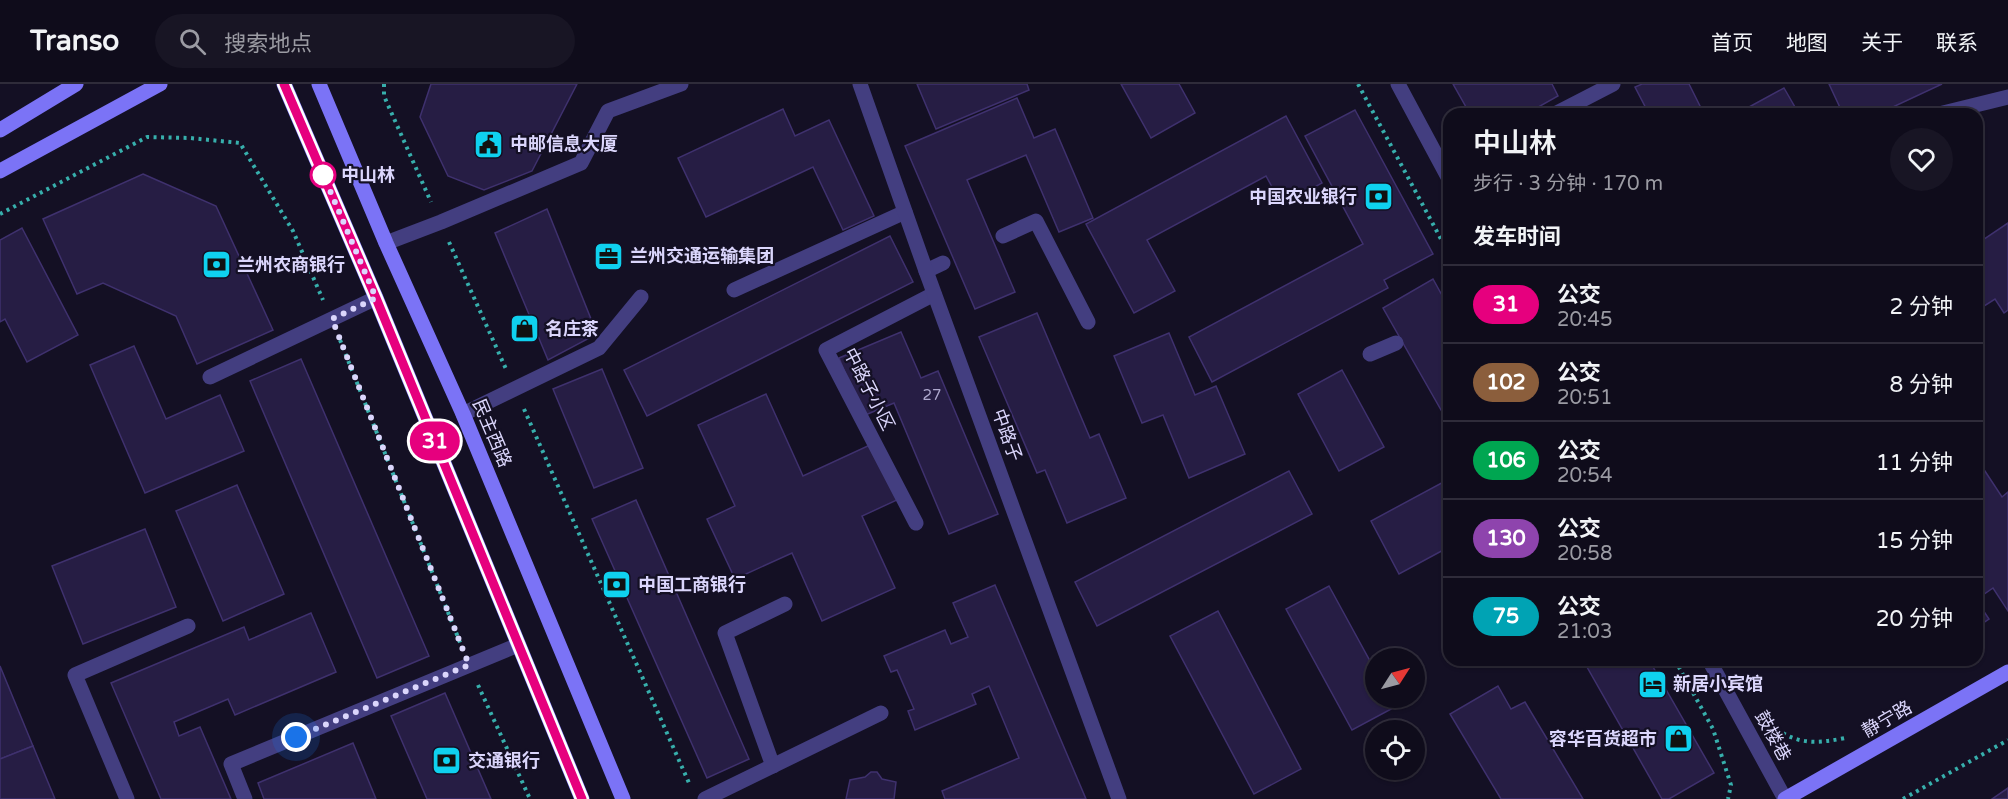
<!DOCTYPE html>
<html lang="zh">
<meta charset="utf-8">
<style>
body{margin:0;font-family:"Varela Round","Noto Sans SC",sans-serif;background:#181524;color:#f1f3f6;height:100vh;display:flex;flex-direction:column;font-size:22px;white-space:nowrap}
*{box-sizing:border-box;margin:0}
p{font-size:20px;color:#9b9ba3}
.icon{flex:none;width:33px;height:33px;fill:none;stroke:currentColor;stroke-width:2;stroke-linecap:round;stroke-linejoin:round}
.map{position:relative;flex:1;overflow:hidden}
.drawer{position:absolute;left:1443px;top:24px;width:540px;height:558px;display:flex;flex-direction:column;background:#0f0c1b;border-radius:18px;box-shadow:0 2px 4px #0004,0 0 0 2px #2f2c3a}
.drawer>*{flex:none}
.badge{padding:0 12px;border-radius:20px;font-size:21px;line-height:39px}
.needle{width:39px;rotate:54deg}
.fabs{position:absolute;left:1365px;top:564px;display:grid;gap:12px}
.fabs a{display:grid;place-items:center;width:60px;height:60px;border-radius:50%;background:#0f0c1b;box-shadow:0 2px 4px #0004,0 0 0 2px #2f2c3a;font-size:30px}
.you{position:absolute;width:30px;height:30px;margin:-15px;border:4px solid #fff;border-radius:50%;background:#1a73e8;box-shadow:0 0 0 9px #1a73e833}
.map>.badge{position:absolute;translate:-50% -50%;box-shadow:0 0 0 3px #fff}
h2{padding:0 30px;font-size:22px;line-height:54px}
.round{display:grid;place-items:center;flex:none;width:63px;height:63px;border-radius:32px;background:#181524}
.summary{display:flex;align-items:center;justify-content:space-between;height:102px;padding:0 30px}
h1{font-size:28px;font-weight:600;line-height:45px}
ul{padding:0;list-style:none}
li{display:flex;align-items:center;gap:18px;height:78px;padding:0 30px;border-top:2px solid #2f2c3a}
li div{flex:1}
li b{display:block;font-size:22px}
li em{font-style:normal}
li .badge{min-width:66px;font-weight:700;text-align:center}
header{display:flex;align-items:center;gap:36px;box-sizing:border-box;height:84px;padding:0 30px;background:#0f0c1b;border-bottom:2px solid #2f2c3a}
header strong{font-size:28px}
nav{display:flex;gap:33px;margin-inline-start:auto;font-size:21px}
.search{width:420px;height:54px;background:#181524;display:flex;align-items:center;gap:15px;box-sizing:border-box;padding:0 21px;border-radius:33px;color:#9b9ba3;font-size:22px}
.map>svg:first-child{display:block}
.building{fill:#261d44;stroke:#3f316e;stroke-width:1.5}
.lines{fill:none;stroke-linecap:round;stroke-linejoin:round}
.path{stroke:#37afac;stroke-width:4;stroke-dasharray:3 4.5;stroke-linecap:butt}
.lane{stroke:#433e80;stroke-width:15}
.street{stroke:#433e80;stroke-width:15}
.secondary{stroke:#7b73f6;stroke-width:15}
.line-casing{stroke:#fff;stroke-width:14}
.line{stroke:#e6007e;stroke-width:9}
.walk{stroke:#dbd6fc;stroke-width:6;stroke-dasharray:0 10.8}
.stop-dot{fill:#fff;stroke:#e6007e;stroke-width:3}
.labels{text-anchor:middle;stroke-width:4.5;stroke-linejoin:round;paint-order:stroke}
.number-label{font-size:15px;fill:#aea8ce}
.poi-label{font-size:18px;font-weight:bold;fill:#dbd6fc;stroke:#141024;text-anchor:start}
.stop-label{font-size:18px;font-weight:bold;fill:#dbd6fc;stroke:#141024;text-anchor:start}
.street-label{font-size:18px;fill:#dbd6fc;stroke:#141024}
</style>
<header>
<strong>Transo</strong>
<div class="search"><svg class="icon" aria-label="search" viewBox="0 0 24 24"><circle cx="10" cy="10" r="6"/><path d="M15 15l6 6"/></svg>搜索地点</div>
<nav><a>首页</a><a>地图</a><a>关于</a><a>联系</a></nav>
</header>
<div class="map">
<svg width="2008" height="715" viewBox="0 0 2008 715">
<rect width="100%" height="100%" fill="#141024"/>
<g class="building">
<path d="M 431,0 L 577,0 L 532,87 L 484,106 L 448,92 L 420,33 Z"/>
<path d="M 917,0 L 1027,0 L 1029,6 L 936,45 Z"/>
<path d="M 1121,0 L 1179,0 L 1195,29 L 1151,54 Z"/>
<path d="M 1453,0 L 1552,0 L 1558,12 L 1526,30 L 1470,30 Z"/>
<path d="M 1642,0 L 1689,0 L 1704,30 L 1649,30 L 1635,3 Z"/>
<path d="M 1829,0 L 1942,0 L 1878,30 L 1843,30 Z"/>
<path d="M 1784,4 L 1799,30 L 1739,30 L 1738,29 Z"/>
<path d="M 1017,14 L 1034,54 L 1055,45 L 1093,134 L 1059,148 L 1026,71 L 967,96 L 1015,208 L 975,225 L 905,62 Z"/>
<path d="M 783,25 L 795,52 L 829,36 L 874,132 L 843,146 L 813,83 L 706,133 L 678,74 Z"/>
<path d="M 1355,26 L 1433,170 L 1384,196 L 1388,204 L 1212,298 L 1189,253 L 1363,160 L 1305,52 Z"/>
<path d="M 1286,32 L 1322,99 L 1282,121 L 1266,92 L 1147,156 L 1175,207 L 1134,229 L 1086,140 Z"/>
<path d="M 143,90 L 216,122 L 273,246 L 197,280 L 176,232 L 103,199 L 77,210 L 43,135 Z"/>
<path d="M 547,125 L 597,250 L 548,276 L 495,149 Z"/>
<path d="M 2008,139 L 2008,226 L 2004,229 L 1995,215 L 1978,226 L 1977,160 Z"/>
<path d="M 22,144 L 78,251 L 27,278 L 5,235 L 0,238 L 0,156 Z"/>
<path d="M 890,152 L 913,198 L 647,332 L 624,286 Z"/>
<path d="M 1433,195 L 1449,224 L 1449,340 L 1383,224 Z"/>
<path d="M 1037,229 L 1090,354 L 1099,350 L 1126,414 L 1067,439 L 1045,386 L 1037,389 L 979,253 Z"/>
<path d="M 901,248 L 921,294 L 938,287 L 998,430 L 949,450 L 894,319 L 863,332 L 839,274 Z"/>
<path d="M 1169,249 L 1195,311 L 1216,302 L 1245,370 L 1189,394 L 1163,331 L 1142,339 L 1114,272 Z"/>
<path d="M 134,262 L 166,335 L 220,311 L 244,367 L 145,409 L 90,281 Z"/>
<path d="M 301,275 L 429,572 L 377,594 L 250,297 Z"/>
<path d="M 602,285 L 643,384 L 594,404 L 553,305 Z"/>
<path d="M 1342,286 L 1384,363 L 1339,387 L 1298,310 Z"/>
<path d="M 766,310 L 803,392 L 872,360 L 897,416 L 862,432 L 895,504 L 822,537 L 792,469 L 735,495 L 707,435 L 735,422 L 698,341 Z"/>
<path d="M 1977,375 L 2002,413 L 2008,408 L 2008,527 L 1993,504 L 1977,515 Z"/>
<path d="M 1289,387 L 1312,430 L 1097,542 L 1075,498 Z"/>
<path d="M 1449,395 L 1449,463 L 1399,490 L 1371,437 Z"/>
<path d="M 237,401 L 284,510 L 223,537 L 176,427 Z"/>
<path d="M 636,416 L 749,675 L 707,694 L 592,435 Z"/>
<path d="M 145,445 L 176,523 L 83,560 L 52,482 Z"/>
<path d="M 995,501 L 1086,715 L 945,715 L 942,707 L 1019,674 L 989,602 L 972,610 L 976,620 L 915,646 L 908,627 L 914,625 L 897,586 L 891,588 L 884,572 L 945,546 L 951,560 L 968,553 L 953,519 Z"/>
<path d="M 1329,502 L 1376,588 L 1376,614 L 1389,614 L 1395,623 L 1352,646 L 1286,525 Z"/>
<path d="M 1977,517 L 1989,535 L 1977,543 Z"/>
<path d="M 1218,527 L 1301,685 L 1254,710 L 1170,552 Z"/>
<path d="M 311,529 L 336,588 L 235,631 L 228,615 L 174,638 L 179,652 L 200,643 L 231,715 L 161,715 L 111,599 L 244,543 L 249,556 Z"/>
<path d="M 1583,576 L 1649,576 L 1714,689 L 1669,715 L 1662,715 Z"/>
<path d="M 0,582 L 33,662 L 0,675 Z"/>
<path d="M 1498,602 L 1511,625 L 1525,618 L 1583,715 L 1501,715 L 1450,630 Z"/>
<path d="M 445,609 L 491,715 L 427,715 L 391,632 Z"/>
<path d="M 353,659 L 376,715 L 264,715 L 258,699 Z"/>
<path d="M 33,662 L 55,715 L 0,715 L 0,675 Z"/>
<path d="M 871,688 L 877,688 L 882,695 L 896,698 L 894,715 L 846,715 L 850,696 L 865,693 Z"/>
<path d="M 2008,704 L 2008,715 L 1992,715 Z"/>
</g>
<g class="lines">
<g class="path">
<path d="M 384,0 L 384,12 L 431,118"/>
<path d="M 1358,0 L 1449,170"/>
<path d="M 0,130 L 147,53 L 190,54 L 240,59 L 293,147 L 323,216"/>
<path d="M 449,158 L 506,285"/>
<path d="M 340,256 L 461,561"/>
<path d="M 524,325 L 689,699"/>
<path d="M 1675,576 L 1713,645 L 1731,701 L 1728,715"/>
<path d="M 478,601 L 530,715"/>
<path d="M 1771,640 C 1794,661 1816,660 1845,654"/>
<path d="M 1903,715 L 2008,656"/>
</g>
<g class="lane">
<path d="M 1939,30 L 2008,13"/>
<path d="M 1003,152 L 1036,137 L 1088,238"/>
<path d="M 386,159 L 441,138 L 581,79 L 608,27 L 681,0"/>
<path d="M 926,187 L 943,179"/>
<path d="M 734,206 L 905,128"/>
<path d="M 1370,270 L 1396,259"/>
<path d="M 210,293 L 376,214"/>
<path d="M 463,330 L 599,264 L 641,213"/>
<path d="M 916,439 L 826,266 L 934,210"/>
<path d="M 773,682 L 725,549 L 785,520"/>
<path d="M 705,715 L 881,629"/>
</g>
<g class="street">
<path d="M 860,0 L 926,187 L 1119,715"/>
<path d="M 1398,0 L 1449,95"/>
<path d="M 1555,30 L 1613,0"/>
<path d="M 1709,576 L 1785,715"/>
<path d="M 127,715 L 75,591 L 188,542"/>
<path d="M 245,715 L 231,680 L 518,561"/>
</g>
<g class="secondary">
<path d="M 284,0 L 376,214 L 582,715"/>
<path d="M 319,0 L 386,159 L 463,330 L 623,715"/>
<path d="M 0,46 L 76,0"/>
<path d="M 0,87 L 160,0"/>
<path d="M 1785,715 L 2008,588"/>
</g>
</g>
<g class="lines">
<defs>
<path id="line" d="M 284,0 L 376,214 L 582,715"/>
</defs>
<use href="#line" class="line-casing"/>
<use href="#line" class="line"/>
<path class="walk" d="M 296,653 L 469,581 L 332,235 L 376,214 L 322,88 L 323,91"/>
</g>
<defs>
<symbol id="civic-square" viewBox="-11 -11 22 22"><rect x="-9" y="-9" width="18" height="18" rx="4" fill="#0fd1ef" stroke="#141024"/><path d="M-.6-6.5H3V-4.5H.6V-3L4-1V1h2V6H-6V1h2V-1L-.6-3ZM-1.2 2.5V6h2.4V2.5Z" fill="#111"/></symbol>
<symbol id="bank-square" viewBox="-11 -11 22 22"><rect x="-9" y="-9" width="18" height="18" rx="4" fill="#0fd1ef" stroke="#141024"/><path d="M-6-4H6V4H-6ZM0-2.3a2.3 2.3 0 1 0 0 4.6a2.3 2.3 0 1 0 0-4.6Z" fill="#111"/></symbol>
<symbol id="office-square" viewBox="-11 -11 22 22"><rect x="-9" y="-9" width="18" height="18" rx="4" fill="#0fd1ef" stroke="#141024"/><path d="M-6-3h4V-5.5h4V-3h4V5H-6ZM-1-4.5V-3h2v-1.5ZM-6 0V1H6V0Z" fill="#111"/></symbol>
<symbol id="shop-square" viewBox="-11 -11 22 22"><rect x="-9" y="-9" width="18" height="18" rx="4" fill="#0fd1ef" stroke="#141024"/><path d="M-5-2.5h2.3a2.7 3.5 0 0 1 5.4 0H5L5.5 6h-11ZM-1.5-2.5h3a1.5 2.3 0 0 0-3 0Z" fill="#111"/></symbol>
<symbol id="hotel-square" viewBox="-11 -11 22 22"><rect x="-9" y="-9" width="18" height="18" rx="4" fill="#0fd1ef" stroke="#141024"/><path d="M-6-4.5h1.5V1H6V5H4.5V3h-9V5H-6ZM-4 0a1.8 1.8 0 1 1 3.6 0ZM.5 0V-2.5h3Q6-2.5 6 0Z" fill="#111"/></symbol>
</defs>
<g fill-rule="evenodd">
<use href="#civic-square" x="472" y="44" width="33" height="33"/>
<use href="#bank-square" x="1362" y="96" width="33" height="33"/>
<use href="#office-square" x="592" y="156" width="33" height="33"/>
<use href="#bank-square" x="200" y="164" width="33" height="33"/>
<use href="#shop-square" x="508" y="228" width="33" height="33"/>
<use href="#bank-square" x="600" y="484" width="33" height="33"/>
<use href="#hotel-square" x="1636" y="584" width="33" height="33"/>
<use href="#shop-square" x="1662" y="638" width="33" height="33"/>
<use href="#bank-square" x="430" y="660" width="33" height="33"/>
</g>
<circle class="stop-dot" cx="323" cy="91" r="12"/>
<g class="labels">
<g class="number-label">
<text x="932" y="316">27</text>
</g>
<g class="poi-label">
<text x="510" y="66">中邮信息大厦</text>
<text x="1357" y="119" text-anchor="end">中国农业银行</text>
<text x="630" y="178">兰州交通运输集团</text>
<text x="237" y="187">兰州农商银行</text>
<text x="545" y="251">名庄茶</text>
<text x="638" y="507">中国工商银行</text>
<text x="1673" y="606">新居小宾馆</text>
<text x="1657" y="661" text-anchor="end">容华百货超市</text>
<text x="468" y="683">交通银行</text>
</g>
<g class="stop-label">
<text x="341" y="97">中山林</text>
</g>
<g class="street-label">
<text transform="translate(869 305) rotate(63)" y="6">中路子小区</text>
<text transform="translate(492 349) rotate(67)" y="6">民主西路</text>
<text transform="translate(1007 351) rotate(70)" y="6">中路子</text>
<text transform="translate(1887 635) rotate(-30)" y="6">静宁路</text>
<text transform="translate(1773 652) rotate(61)" y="6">鼓楼巷</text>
</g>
</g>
</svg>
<div class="fabs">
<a><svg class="needle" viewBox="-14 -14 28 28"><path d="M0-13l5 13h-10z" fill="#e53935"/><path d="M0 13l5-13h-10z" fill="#9b9ba3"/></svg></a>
<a><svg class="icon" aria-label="locate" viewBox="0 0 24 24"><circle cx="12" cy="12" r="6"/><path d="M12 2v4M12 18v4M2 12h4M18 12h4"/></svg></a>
</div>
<div class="you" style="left:296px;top:653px"></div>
<b class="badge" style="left:435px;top:357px;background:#e6007e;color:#fff">31</b>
<section class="drawer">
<div class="summary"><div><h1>中山林</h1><p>步行 · 3 分钟 · 170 m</p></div><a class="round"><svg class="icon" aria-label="heart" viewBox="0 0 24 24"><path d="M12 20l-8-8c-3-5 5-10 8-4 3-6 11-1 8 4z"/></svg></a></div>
<h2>发车时间</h2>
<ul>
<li><span class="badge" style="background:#e6007e;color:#fff">31</span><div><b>公交</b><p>20:45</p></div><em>2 分钟</em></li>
<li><span class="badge" style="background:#8b5e3c;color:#fff">102</span><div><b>公交</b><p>20:51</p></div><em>8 分钟</em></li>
<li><span class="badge" style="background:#00a651;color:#fff">106</span><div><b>公交</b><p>20:54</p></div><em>11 分钟</em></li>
<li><span class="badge" style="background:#8e44ad;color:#fff">130</span><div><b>公交</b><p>20:58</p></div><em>15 分钟</em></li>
<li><span class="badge" style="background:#00a3b4;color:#fff">75</span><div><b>公交</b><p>21:03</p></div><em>20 分钟</em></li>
</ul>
</section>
</div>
